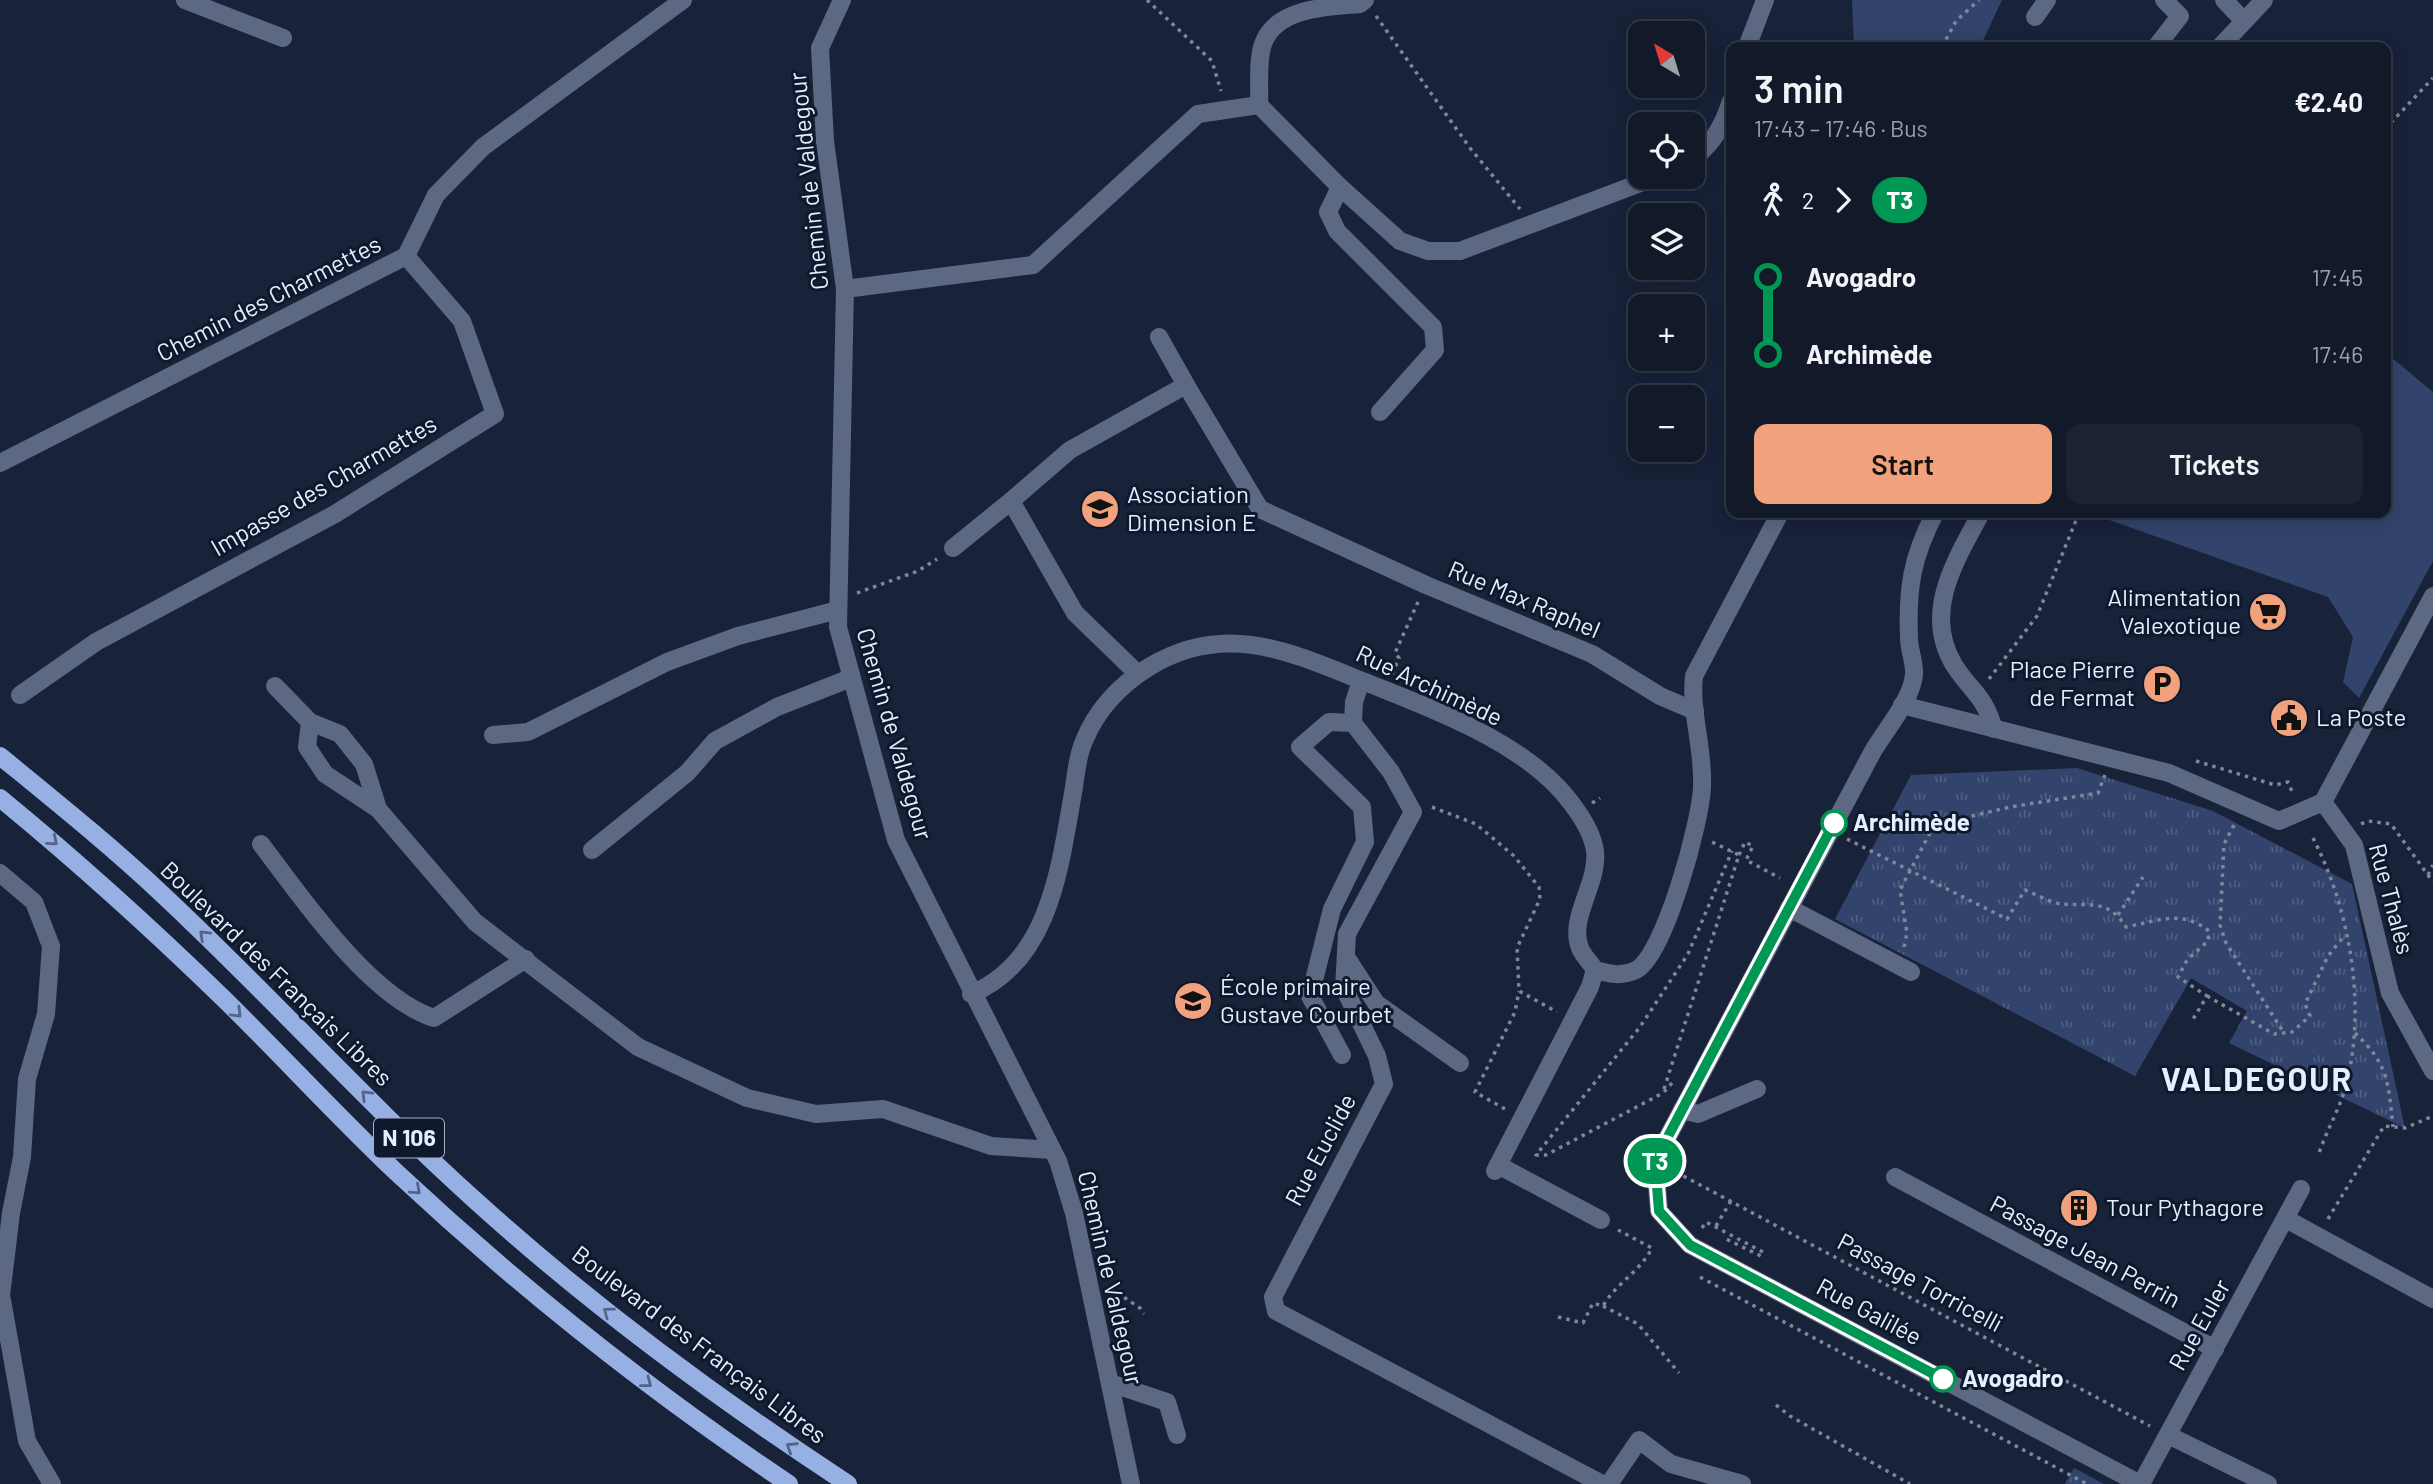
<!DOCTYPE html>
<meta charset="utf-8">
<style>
body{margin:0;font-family:Barlow,sans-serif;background:#1b2332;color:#f1f3f6;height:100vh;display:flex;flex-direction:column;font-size:26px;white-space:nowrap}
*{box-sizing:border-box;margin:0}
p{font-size:23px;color:#9ca1a8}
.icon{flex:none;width:38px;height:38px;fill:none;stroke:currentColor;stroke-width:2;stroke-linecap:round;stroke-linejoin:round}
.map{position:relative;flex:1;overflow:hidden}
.panel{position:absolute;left:1726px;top:42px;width:665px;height:476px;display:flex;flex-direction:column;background:#121a2a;border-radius:14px;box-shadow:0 4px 18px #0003,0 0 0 2px #313847}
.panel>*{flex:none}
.badge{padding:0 14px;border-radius:23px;font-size:24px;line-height:46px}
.needle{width:46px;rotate:322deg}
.buttons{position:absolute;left:1628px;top:21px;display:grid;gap:14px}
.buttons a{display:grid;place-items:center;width:77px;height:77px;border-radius:14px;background:#121a2a;box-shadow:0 4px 18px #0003,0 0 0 2px #313847;font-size:35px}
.map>.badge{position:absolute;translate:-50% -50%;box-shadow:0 0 0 4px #fff}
.legs{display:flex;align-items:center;gap:10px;height:77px;padding:0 28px;font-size:23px}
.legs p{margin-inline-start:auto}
.overview{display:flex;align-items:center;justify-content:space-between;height:119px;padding:0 28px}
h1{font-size:38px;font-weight:600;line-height:52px}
.action{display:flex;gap:14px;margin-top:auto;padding:14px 28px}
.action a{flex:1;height:80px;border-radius:14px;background:#f1a17c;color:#111;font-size:28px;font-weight:600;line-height:80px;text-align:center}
.action a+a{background:#1b2332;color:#f1f3f6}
ul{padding:0 28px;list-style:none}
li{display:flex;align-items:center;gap:24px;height:77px;font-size:26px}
li i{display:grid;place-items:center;width:10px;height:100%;margin:0 9px;background:currentColor}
li i::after{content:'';width:18px;height:18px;margin:-9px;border:5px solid;border-radius:50%;background:#121a2a}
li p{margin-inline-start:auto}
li:first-child i{background:linear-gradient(#0000 50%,currentColor 0)}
li:last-child i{background:linear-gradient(currentColor 50%,#0000 0)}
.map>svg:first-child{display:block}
.grass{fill:#32446b}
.park{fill:url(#park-tufts)}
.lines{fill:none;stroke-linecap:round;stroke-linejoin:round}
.path{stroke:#7e8799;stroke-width:3.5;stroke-dasharray:3.5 5;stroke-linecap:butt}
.minor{stroke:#5d6982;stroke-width:18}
.major{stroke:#97b0e3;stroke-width:18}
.oneway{stroke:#536488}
.line-1-casing{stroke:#fff;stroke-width:16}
.line-1{stroke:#009654;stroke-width:10}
.stop-1-dot{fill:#fff;stroke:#009654;stroke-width:3.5}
.labels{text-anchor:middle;stroke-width:6;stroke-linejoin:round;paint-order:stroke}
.shield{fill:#0f192e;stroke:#a6afc0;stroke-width:2}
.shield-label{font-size:23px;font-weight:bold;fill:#e7effe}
.street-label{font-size:24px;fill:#e7effe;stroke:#0f192e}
.poi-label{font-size:24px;fill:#e7effe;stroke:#0f192e;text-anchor:start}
.stop-label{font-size:24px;font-weight:bold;fill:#e7effe;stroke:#0f192e;text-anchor:start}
.district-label{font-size:32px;font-weight:bold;letter-spacing:2px;fill:#e7effe;stroke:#0f192e}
</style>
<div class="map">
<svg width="2433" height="1484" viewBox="0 0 2433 1484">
<defs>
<pattern id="park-tufts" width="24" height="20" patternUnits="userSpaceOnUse" patternTransform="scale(1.75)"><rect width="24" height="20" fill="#32446b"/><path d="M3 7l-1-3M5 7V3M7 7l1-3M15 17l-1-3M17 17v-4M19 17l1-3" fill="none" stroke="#505f81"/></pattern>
</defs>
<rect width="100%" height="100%" fill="#182238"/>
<g class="grass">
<path d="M 1852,0 L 2002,0 L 1980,47 L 1854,47 Z"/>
<path d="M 2385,352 L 2433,392 L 2433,561 L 2359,698 L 2343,682 L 2353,637 L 2328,597 L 2095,515 L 2385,513 Z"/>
</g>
<g class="park">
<path d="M 2077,768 L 2213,811 L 2352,884 L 2405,1128 L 2229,1043 L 2247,1011 L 2191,978 L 2135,1076 L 1835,919 L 1911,775 Z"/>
<path d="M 2074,1468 L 2104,1484 L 2065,1484 Z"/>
</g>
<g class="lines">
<g class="path">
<path d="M 1147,0 L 1212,61 L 1221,91"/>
<path d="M 1376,16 L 1470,148 L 1520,209"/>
<path d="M 1942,47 L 1956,21 L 1979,0"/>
<path d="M 2385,129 L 2433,78"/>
<path d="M 857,593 L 918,571 L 937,559"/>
<path d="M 1392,674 L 1399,658 L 1395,653 L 1418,602"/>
<path d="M 1989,679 L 2037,616 L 2079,513"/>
<path d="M 2196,761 L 2275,785 L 2288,782 L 2293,794"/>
<path d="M 1592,803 L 1600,798"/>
<path d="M 1432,807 L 1476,824 L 1514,856 L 1539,887 L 1540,899 L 1517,948 L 1519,991 L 1557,1012"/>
<path d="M 2361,824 L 2368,821 L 2391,824 L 2433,882"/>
<path d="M 2234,825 L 2224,844 L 2220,925 L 2226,943 L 2284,1033"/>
<path d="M 2313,838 C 2351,912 2368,1012 2344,1092 C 2337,1114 2325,1134 2318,1156"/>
<path d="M 1847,839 L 2007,919 L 2025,890 C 2036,894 2050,903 2062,904 C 2090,906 2108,899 2126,927 C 2158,921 2181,909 2209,931 L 2208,941 L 2187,960 L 2178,977 L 2207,996 L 2192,1021"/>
<path d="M 1739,855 L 1745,842 L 1753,846 L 1746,860 L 1780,878"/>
<path d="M 2428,875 L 2433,865"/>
<path d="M 2118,915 L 2143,877"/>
<path d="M 1904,947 L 1907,933 L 1900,890 L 1934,825 L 2010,807 L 2098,793 L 2105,775"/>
<path d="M 2207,996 L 2274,1034 L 2292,1032 L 2310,1016 L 2305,1004 L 2328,956 L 2345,935"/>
<path d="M 2355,1033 C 2389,1065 2388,1082 2393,1127"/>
<path d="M 1672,1083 L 1663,1093 L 1546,1155 L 1536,1155 L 1640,1027 L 1688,954 L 1732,851"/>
<path d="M 1664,1089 L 1739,855 L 1712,842"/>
<path d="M 1505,1109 L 1475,1092 L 1515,1012 L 1519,991"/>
<path d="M 1676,1172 L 2150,1426"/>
<path d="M 2328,1219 L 2384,1126 L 2405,1128 L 2433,1116"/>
<path d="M 1716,1226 L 1731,1201"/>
<path d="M 1702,1228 L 1706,1222 L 1763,1252 L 1761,1256 L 1724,1238"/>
<path d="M 1700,1277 L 2087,1484"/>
<path d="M 1110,1288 L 1140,1308 L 1144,1314"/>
<path d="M 1603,1306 L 1638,1324 L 1679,1373"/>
<path d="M 1558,1317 L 1583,1323 L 1593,1303 L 1603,1306 C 1616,1283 1639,1273 1652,1248 L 1618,1230"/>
<path d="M 1776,1405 L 1790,1416 L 1910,1484"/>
</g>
<g class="minor">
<path d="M 185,0 L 283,38"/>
<path d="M 842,0 L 820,48 L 825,141 L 845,289 L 838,627 L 896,840 L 1058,1161 L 1074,1213 L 1131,1484"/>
<path d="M 2224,0 L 2244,21"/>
<path d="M 2035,17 L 2047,0"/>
<path d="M 1747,47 L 1765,0"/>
<path d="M 2156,47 L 2180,16 L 2164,0"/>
<path d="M 2220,47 L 2264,0"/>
<path d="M 1259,105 C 1260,87 1257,61 1263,44 C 1276,7 1328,7 1360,4 L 1365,0"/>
<path d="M 1692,158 C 1713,146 1724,123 1731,101"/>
<path d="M 1340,187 L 1328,212 L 1337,231 L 1433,327 L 1435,350 L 1380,412"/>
<path d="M 845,289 L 1033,265 L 1198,114 L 1259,105 L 1340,187 L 1400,241 L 1428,251 L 1460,251 L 1656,177"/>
<path d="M 1159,337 L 1186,385"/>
<path d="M 0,463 L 406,256 L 436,195 L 483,147 L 683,0"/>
<path d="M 1935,513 C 1912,557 1907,588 1909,638 C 1909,650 1915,663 1914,675 C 1911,701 1886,729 1873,751 L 1655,1161 L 1659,1211 L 1690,1245 L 2140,1484"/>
<path d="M 1981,513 C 1956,560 1922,612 1954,665 C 1972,693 1983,693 1994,729"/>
<path d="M 953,548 L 1011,501"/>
<path d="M 1138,674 L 1075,613 L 1011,501 L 1070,450 L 1186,385 L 1260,509 L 1426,585 L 1592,654 L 1660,696 L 1695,711"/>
<path d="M 1361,681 L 1354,702 L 1353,723 L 1391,772 L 1413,812 L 1347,934 L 1344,988 L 1377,1056 L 1384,1084 L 1273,1297 L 1276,1311 L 1602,1484"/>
<path d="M 275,686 L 310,722 L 340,734 L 364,764 L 378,809 L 475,922 L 638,1047 L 747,1098 L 816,1114 L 883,1109 L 991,1146 L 1052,1150"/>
<path d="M 20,695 L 96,642 L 335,514 L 495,414 L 462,321 L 406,256"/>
<path d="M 1902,705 L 2169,773 L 2279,821 L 2323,802"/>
<path d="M 310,722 L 307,747 L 325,774 L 378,809"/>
<path d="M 493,735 L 528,732 L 667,662 L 738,636 L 838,610"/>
<path d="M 2323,802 L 2354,845 L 2390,993 L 2433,1071"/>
<path d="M 2323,802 L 2433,596"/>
<path d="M 261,844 C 301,897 370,998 434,1018 L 526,959"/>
<path d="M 592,850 L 687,773 L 715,741 L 777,707 L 851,678"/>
<path d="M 0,873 L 34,902 L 51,946 L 46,1014 L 27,1079 L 22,1157 L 11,1213 L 0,1304"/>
<path d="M 1789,908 L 1911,972"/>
<path d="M 1346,957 L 1376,1003 L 1460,1063"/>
<path d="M 971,994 C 1050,962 1060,866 1073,793 C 1076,776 1077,756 1084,741 C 1097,709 1120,685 1149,667 C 1223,622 1286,650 1360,680 C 1429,708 1527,742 1572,804 C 1581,816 1593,835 1595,851 C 1599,883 1568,918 1580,948 C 1583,956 1591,963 1595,970 C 1610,974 1622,977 1636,970 C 1665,955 1701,820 1702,787 C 1704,749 1690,713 1694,676 L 1780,513"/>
<path d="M 1342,1055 L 1310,996 L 1332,909 L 1365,842 L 1362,807 L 1300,747 L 1329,722 L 1353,723"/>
<path d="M 1682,1110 L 1698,1114 L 1757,1089"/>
<path d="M 1498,1165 L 1601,1220"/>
<path d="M 1495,1171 L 1590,987 L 1595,970"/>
<path d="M 1895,1177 L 2215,1349"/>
<path d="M 2286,1219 L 2433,1299"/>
<path d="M 2,1300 L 27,1441 L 52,1484"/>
<path d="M 1110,1383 L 1167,1402 L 1177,1435"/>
<path d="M 2168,1435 L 2268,1484"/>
<path d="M 1609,1484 L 1639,1440 L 1671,1464 L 1742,1484"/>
<path d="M 2141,1484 L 2301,1189"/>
</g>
<g class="major">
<path d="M 0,756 C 55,801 111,846 163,895 C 270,995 368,1104 477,1202 C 592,1306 718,1399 848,1484"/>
<path d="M 0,798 C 78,862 152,929 224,999 C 282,1056 337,1116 396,1172 C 518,1286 650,1391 789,1484"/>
</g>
</g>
<defs><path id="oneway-chevron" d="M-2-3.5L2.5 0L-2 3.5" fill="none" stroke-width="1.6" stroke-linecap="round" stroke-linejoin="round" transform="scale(1.75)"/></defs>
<g class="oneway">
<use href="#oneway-chevron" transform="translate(53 841) rotate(40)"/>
<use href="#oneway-chevron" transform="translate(204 935) rotate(-136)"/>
<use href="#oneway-chevron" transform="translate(237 1013) rotate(45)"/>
<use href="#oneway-chevron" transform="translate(366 1095) rotate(-135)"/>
<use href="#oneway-chevron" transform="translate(416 1190) rotate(42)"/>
<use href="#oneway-chevron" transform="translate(608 1312) rotate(-143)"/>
<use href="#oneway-chevron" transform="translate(647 1383) rotate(38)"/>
<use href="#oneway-chevron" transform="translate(791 1447) rotate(-147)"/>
</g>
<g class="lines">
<defs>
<path id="line-1" d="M 1834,823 L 1655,1161 L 1659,1211 L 1690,1245 L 1943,1379"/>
</defs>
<use href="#line-1" class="line-1-casing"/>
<use href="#line-1" class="line-1"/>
</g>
<defs>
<symbol id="university-disc" viewBox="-11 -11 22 22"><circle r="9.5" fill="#f1a17c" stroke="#0f192e"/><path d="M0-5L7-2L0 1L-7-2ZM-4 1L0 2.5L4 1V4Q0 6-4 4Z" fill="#111"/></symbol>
<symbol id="supermarket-disc" viewBox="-11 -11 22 22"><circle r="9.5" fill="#f1a17c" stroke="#0f192e"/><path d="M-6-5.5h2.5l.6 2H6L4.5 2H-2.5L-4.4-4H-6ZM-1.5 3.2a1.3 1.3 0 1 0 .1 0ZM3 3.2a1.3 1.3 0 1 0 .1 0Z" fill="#111"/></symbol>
<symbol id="parking-disc" viewBox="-11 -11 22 22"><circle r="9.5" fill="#f1a17c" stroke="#0f192e"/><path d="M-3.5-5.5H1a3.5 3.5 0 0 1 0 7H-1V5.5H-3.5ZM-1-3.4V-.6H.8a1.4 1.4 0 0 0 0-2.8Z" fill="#111"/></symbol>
<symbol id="civic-disc" viewBox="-11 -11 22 22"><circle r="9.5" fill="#f1a17c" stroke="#0f192e"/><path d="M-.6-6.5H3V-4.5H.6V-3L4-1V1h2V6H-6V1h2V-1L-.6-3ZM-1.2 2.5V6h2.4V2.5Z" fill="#111"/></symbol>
<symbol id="school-disc" viewBox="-11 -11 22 22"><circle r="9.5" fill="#f1a17c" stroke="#0f192e"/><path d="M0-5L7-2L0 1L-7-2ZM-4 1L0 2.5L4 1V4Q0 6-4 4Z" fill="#111"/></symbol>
<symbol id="building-disc" viewBox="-11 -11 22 22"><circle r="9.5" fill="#f1a17c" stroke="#0f192e"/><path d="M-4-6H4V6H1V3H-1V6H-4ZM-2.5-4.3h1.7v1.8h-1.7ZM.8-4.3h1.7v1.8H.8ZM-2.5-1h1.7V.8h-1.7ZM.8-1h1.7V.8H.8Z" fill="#111"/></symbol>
</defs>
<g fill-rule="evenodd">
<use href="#university-disc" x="1078" y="487" width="44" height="44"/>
<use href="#supermarket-disc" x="2246" y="590" width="44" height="44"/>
<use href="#parking-disc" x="2140" y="662" width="44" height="44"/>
<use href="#civic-disc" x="2267" y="696" width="44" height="44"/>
<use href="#school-disc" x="1171" y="979" width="44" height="44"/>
<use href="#building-disc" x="2057" y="1186" width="44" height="44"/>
</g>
<g class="stop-1-dot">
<circle cx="1834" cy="823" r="12"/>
<circle cx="1943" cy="1379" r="12"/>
</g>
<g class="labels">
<rect class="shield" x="374" y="1118.5" width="70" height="39" rx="5"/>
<g class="shield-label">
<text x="409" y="1146">N 106</text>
</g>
<g class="street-label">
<text transform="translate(809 181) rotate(-96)" y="8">Chemin de Valdegour</text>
<text transform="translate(269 299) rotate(-27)" y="8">Chemin des Charmettes</text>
<text transform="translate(324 486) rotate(-30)" y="8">Impasse des Charmettes</text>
<text transform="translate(1524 600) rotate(23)" y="8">Rue Max Raphel</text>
<text transform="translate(1429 686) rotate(25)" y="8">Rue Archimède</text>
<text transform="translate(894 734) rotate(74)" y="8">Chemin de Valdegour</text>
<text transform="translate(2391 899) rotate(75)" y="8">Rue Thalès</text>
<text transform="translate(276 974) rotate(44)" y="8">Boulevard des Français Libres</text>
<text transform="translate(1321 1150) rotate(-62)" y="8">Rue Euclide</text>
<text transform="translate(2085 1252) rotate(28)" y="8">Passage Jean Perrin</text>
<text transform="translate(1110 1278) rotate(77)" y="8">Chemin de Valdegour</text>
<text transform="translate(1920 1283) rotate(28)" y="8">Passage Torricelli</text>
<text transform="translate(1869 1312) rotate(28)" y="8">Rue Galilée</text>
<text transform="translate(2200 1325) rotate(-61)" y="8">Rue Euler</text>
<text transform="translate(699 1345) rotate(37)" y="8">Boulevard des Français Libres</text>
</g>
<g class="poi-label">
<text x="1127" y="503">Association<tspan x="1127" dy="28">Dimension E</tspan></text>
<text x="2241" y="606" text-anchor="end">Alimentation<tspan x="2241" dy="28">Valexotique</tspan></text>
<text x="2135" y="678" text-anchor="end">Place Pierre<tspan x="2135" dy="28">de Fermat</tspan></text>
<text x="2316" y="726">La Poste</text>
<text x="1220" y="995">École primaire<tspan x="1220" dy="28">Gustave Courbet</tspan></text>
<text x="2106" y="1216">Tour Pythagore</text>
</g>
<g class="stop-label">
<text x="1853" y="831">Archimède</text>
<text x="1962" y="1387">Avogadro</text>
</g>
<g class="district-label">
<text x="2257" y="1091">VALDEGOUR</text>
</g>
</g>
</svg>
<div class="buttons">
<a><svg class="needle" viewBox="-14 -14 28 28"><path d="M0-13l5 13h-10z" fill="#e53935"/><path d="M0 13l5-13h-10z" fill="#9ca1a8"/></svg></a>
<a><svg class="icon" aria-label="locate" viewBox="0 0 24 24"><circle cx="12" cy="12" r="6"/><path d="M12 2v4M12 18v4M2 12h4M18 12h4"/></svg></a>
<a><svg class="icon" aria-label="layers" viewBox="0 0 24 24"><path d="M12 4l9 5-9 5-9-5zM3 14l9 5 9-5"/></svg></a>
<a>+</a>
<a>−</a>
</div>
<b class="badge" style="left:1655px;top:1161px;background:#009654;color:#fff">T3</b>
<section class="panel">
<div class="overview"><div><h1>3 min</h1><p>17:43 – 17:46 · Bus</p></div><b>€2.40</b></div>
<div class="legs"><svg class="icon" aria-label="walk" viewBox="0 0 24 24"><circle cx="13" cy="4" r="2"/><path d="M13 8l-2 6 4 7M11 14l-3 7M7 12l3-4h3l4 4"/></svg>2<svg class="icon" aria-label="forward" viewBox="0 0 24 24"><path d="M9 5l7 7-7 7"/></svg><b class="badge" style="background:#009654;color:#fff">T3</b></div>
<ul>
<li><i style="color:#009654"></i><b>Avogadro</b><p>17:45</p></li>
<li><i style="color:#009654"></i><b>Archimède</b><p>17:46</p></li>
</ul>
<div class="action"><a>Start</a><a>Tickets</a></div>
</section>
</div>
